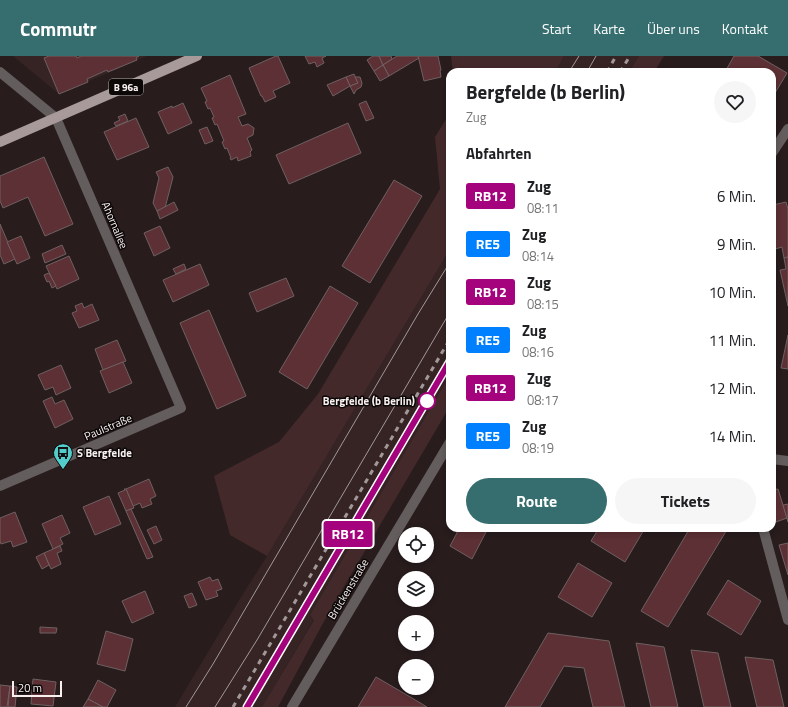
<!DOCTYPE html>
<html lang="de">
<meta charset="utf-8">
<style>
body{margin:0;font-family:"Titillium Web",sans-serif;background:#f6f6f6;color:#202124;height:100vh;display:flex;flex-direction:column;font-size:15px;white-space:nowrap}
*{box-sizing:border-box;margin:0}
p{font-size:13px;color:#757577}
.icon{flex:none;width:22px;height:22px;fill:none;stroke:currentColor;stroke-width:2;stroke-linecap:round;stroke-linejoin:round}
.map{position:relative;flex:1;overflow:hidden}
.side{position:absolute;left:446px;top:12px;width:330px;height:464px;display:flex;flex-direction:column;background:#fff;border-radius:12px;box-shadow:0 2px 6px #0003}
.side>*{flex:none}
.badge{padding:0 8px;border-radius:3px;font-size:14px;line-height:26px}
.fabs{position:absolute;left:398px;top:471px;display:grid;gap:8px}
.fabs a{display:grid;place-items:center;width:36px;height:36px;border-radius:50%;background:#fff;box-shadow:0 2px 6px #0003;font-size:20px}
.scale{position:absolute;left:12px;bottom:10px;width:50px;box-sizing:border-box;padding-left:4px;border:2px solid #f9f1f1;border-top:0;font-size:11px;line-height:14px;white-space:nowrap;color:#f9f1f1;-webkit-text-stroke:3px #0d0808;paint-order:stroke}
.map>.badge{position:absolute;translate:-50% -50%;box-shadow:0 0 0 2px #fff}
h2{padding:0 20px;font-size:15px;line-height:36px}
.round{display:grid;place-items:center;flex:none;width:42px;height:42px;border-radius:21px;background:#f6f6f6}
.overview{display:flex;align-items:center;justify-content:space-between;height:68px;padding:0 20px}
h1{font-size:19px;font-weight:700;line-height:30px}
.action{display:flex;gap:8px;margin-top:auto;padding:8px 20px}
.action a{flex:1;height:46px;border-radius:24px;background:#366e70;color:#fff;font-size:16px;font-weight:700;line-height:46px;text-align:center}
.action a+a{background:#f6f6f6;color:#202124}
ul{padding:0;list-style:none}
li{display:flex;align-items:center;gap:12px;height:48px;padding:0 20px}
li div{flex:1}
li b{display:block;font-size:15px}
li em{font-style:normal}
li .badge{min-width:44px;font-weight:700;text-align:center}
header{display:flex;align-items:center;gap:24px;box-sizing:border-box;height:56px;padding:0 20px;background:#366e70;color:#fff}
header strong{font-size:19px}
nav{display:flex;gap:22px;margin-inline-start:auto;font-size:14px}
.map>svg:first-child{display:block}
.built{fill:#362425}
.green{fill:#44292b}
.building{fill:#5c3034;stroke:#6f6061}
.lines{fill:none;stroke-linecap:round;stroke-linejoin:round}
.minor{stroke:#635d5d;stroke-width:10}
.major{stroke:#a89a9b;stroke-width:10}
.tram{stroke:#a29898;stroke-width:1}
.rail{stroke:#a29898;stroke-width:3;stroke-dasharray:5 5;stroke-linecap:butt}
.line-casing{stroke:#fff;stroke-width:9}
.line{stroke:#a5027d;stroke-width:6}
.stop-dot{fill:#fff;stroke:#a5027d;stroke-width:2}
.labels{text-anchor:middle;stroke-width:3;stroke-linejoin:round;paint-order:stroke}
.shield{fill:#0d0808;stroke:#b2abab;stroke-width:1}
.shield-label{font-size:10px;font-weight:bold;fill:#f9f1f1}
.street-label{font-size:11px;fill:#f9f1f1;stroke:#0d0808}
.stop-label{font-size:11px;font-weight:bold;fill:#f9f1f1;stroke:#0d0808;text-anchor:end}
.poi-label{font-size:11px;font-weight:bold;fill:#f9f1f1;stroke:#0d0808;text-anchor:start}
</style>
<header>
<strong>Commutr</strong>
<nav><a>Start</a><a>Karte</a><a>Über uns</a><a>Kontakt</a></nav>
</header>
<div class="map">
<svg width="788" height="651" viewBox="0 0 788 651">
<rect width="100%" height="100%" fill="#281c1d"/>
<g class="built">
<path d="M 13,0 L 147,0 L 59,38 Z"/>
<path d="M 564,0 L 639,0 L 629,16 L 555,16 Z"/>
<path d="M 450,193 L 450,319 L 310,559 L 314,563 L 262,651 L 175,651 L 241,541 L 267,500 Z"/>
</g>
<g class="green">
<path d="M 451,0 L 564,0 L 555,16 L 453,16 Z"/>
<path d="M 639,0 L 664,0 L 654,16 L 629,16 Z"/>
<path d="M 450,57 L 450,193 L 267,500 L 230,479 L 214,420 L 279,386 L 318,338 L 440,133 L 435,81 Z"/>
<path d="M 450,319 L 450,350 L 329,556 L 278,651 L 262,651 L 314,564 L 310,559 Z"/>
</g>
<g class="building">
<path d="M 49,0 L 76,0 L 77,2 L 81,0 L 139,0 L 136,2 L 137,4 L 108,16 L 107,14 L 87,23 L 88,26 L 59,38 L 44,2 Z"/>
<path d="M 276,0 L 278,0 L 290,27 L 273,35 L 276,41 L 265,46 L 262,40 L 261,40 L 249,12 Z"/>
<path d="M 305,0 L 326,0 L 322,2 L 324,7 L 317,11 L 315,6 L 309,8 Z"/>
<path d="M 373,0 L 379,0 L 383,9 L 374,15 L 367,4 Z"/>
<path d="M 379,0 L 391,0 L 392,3 L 383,9 Z"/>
<path d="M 397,0 L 418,0 L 419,2 L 389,20 L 383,9 Z"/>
<path d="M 418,0 L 438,0 L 441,14 L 440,15 L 441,21 L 424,25 Z"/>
<path d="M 734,0 L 758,0 L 787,17 L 772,42 L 772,16 L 725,16 Z"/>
<path d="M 383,9 L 389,20 L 380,25 L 374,15 Z"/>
<path d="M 354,18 L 358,27 L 350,30 L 346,21 Z"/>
<path d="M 230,19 L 246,58 L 238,61 L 242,70 L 248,68 L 254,72 L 253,79 L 247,82 L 252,94 L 250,96 L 251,100 L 238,105 L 237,101 L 231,104 L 230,102 L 231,102 L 227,92 L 225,93 L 222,86 L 224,85 L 217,68 L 215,69 L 212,62 L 214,61 L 210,52 L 208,53 L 205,46 L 207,45 L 201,32 Z"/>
<path d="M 346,21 L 350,30 L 333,40 L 327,29 Z"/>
<path d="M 355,21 L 360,21 L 362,27 L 361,31 L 356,34 L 354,38 L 350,30 L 358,27 Z"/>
<path d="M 366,45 L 374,62 L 366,65 L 359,48 Z"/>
<path d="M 183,47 L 192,67 L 168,78 L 158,56 L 172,50 L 172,52 Z"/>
<path d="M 125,58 L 128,65 L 116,70 L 114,67 L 120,64 L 118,61 Z"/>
<path d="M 136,62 L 149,91 L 117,104 L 104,76 Z"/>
<path d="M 348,67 L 361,97 L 289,128 L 276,99 Z"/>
<path d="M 207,71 L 213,85 L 205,88 L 199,74 Z"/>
<path d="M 44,101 L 73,168 L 45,180 L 28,141 L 3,152 L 0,145 L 0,120 Z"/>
<path d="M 168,111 L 173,121 L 165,152 L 157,155 L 153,147 L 159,122 L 156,116 Z"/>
<path d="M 394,124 L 422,140 L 370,227 L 342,210 Z"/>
<path d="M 174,146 L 178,154 L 160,163 L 157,155 Z"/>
<path d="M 786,146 L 788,153 L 788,201 L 784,202 L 782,191 L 775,193 L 772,176 L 772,156 L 774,155 L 773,149 Z"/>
<path d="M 0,168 L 15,203 L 4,208 L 0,199 Z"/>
<path d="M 160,170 L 170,192 L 154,200 L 144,177 Z"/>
<path d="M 21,180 L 30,202 L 17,208 L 7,186 Z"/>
<path d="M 62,189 L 66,198 L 45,207 L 42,198 Z"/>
<path d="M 69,200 L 79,223 L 57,233 L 46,210 Z"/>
<path d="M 788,201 L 788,250 L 780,214 L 786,213 L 784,202 Z"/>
<path d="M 184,208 L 186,213 L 176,218 L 173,213 Z"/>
<path d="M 200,208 L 209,229 L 173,246 L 163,224 Z"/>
<path d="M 49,217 L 56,230 L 52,232 L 49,225 L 47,226 L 44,219 Z"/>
<path d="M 286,222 L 294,240 L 257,256 L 249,237 Z"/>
<path d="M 330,230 L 358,247 L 307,333 L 279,316 Z"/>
<path d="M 82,247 L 84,252 L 92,248 L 99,264 L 79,272 L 72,257 L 77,255 L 75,250 Z"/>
<path d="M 209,254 L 246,340 L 217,353 L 180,267 Z"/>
<path d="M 788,279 L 788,313 L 781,312 Z"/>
<path d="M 117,284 L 126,305 L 103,314 L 95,293 Z"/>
<path d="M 123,306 L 132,327 L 109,337 L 100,315 Z"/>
<path d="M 61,309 L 71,332 L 56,339 L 53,331 L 45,334 L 38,319 Z"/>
<path d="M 52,341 L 55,348 L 64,344 L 73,363 L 55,372 L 43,345 Z"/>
<path d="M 149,423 L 156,440 L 150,443 L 152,448 L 142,452 L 140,447 L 133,450 L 126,433 Z"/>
<path d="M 124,433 L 126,433 L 134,452 L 126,455 L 118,437 L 125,434 Z"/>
<path d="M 778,433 L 787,462 L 773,467 L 772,464 L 772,434 Z"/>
<path d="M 109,440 L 121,468 L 95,479 L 83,451 Z"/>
<path d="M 788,448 L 788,466 L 783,449 Z"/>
<path d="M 131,453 L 153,501 L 147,503 L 126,455 Z"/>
<path d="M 15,456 L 27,486 L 13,491 L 11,485 L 1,488 L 0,485 L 0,462 Z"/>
<path d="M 62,459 L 70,477 L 60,482 L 63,488 L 53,493 L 42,468 Z"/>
<path d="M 156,470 L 162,484 L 154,488 L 147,474 Z"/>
<path d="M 456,472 L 479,472 L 486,476 L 472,503 L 450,490 L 457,477 Z"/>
<path d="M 599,472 L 645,472 L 625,506 L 591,485 Z"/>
<path d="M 690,472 L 728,472 L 668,571 L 641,555 Z"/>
<path d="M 788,487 L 788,519 L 779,489 Z"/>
<path d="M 60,490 L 62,495 L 57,497 L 61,508 L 51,513 L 44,497 Z"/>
<path d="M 44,497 L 49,509 L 42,513 L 36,501 Z"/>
<path d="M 578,507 L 612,527 L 592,561 L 558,541 Z"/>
<path d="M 210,521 L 212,525 L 218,523 L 222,533 L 216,535 L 218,540 L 206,544 L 198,526 Z"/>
<path d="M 728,524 L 761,545 L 741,579 L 707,558 Z"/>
<path d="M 145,535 L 154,557 L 132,567 L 122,545 Z"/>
<path d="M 192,537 L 197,549 L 189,552 L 184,540 Z"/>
<path d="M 40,571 L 57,572 L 56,577 L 40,577 Z"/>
<path d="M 106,575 L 133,583 L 125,615 L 97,608 Z"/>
<path d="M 548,577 L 609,585 L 625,651 L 593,651 L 584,612 L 564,610 L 540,651 L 505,651 Z"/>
<path d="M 636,587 L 664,591 L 678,651 L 651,651 Z"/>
<path d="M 691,594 L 718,597 L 731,651 L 704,651 Z"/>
<path d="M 745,601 L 773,604 L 784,651 L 757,651 Z"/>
<path d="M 376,621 L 412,642 L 427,651 L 358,651 Z"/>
<path d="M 33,623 L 56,626 L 53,650 L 31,648 Z"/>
<path d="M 98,624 L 116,634 L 107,651 L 103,651 L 88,643 Z"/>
<path d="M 0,629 L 10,630 L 7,651 L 0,651 Z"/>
<path d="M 10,630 L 17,631 L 15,651 L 8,651 Z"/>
<path d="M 88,643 L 103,651 L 83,651 Z"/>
</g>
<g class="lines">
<g class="minor">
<path d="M 0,16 L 56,62 L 181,352 L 0,430"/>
<path d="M 772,97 L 788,73"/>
<path d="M 772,403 L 788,405"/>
<path d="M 763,472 L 788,564"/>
<path d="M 292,651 L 450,386"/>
</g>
<path class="major" d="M 0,86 L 197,0"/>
<g class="tram">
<path d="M 569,16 L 579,0"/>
<path d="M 587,16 L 596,0"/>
<path d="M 186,651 L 213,608 L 418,258 L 450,206"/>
<path d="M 215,651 L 257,584 L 450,256"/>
</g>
<g class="rail">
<path d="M 607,16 L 616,0"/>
<path d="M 620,16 L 630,0"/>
<path d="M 233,651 L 450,283"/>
<path d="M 247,651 L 450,305"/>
</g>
</g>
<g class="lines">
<defs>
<path id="line" d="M 247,651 L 450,305"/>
</defs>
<use href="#line" class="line-casing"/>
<use href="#line" class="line"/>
</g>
<defs>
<symbol id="bus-pin" viewBox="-11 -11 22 30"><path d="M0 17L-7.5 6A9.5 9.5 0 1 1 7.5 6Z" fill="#52cdcc" stroke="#0d0808"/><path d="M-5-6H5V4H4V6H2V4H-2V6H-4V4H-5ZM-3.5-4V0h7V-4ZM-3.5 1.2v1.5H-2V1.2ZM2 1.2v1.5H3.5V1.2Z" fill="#111"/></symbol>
</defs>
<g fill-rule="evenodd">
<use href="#bus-pin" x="52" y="386" width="22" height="30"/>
</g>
<circle class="stop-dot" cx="427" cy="345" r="8"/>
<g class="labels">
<rect class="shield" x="109" y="23" width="34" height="16" rx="3"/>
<g class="shield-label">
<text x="126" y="35">B 96a</text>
</g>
<g class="street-label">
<text transform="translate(115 169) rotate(67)" y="4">Ahornallee</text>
<text transform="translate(108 371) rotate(-23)" y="4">Paulstraße</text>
<text transform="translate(348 533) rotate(-59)" y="4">Brückenstraße</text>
</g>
<g class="stop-label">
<text x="415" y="349">Bergfelde (b Berlin)</text>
</g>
<g class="poi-label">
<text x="77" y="401">S Bergfelde</text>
</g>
</g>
</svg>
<div class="fabs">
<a><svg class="icon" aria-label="locate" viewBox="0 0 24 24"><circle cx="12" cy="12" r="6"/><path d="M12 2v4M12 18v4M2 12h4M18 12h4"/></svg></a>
<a><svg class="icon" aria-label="layers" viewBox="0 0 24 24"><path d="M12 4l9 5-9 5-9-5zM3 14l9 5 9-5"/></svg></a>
<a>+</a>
<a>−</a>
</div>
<div class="scale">20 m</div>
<b class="badge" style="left:348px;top:478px;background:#a5027d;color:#fff">RB12</b>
<section class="side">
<div class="overview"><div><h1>Bergfelde (b Berlin)</h1><p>Zug</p></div><a class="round"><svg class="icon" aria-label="heart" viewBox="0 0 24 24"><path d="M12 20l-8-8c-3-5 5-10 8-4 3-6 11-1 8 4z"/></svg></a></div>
<h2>Abfahrten</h2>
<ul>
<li><span class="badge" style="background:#a5027d;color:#fff">RB12</span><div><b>Zug</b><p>08:11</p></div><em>6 Min.</em></li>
<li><span class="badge" style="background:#0080ff;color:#fff">RE5</span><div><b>Zug</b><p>08:14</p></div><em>9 Min.</em></li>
<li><span class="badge" style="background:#a5027d;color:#fff">RB12</span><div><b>Zug</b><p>08:15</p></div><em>10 Min.</em></li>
<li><span class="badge" style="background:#0080ff;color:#fff">RE5</span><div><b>Zug</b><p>08:16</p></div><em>11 Min.</em></li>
<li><span class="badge" style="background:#a5027d;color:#fff">RB12</span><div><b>Zug</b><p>08:17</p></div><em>12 Min.</em></li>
<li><span class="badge" style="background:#0080ff;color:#fff">RE5</span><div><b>Zug</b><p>08:19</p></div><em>14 Min.</em></li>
</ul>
<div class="action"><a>Route</a><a>Tickets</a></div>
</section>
</div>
